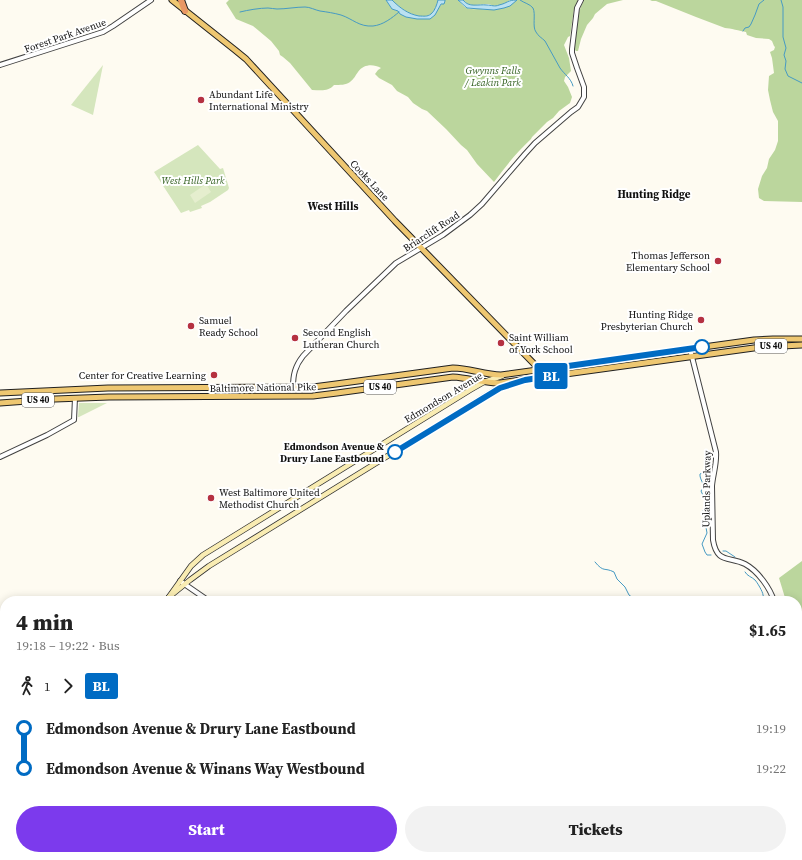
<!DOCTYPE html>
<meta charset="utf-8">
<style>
body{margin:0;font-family:"Source Serif 4",serif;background:#f2f2f2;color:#222;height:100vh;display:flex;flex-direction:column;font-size:15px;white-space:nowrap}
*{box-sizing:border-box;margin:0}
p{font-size:13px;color:#767676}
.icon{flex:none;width:22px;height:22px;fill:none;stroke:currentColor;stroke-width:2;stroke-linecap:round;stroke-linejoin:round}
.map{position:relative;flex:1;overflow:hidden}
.details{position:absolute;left:0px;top:596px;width:802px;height:264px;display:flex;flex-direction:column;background:#fff;border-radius:16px 16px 0 0;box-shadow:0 2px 10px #0003}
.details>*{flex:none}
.badge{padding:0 8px;border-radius:3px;font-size:14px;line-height:26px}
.map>.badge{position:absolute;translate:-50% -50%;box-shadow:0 0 0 2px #fff}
.legs{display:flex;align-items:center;gap:6px;height:44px;padding:0 16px;font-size:13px}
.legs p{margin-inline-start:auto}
.head{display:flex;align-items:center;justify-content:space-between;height:68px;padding:0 16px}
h1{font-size:22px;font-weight:800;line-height:30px}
.action{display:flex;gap:8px;margin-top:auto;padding:8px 16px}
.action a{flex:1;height:46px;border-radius:24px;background:#7c3aed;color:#fff;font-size:16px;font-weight:800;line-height:46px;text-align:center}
.action a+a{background:#f2f2f2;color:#222}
ul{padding:0 16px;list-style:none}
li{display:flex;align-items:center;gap:14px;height:40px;font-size:15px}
li i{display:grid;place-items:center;width:6px;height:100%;margin:0 5px;background:currentColor}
li i::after{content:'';width:10px;height:10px;margin:-5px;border:3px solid;border-radius:50%;background:#fff}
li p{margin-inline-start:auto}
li:first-child i{background:linear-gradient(#0000 50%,currentColor 0)}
li:last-child i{background:linear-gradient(currentColor 50%,#0000 0)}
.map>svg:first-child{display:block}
.green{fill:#d5e6bd}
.forest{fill:#bbd69d}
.pitch{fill:#e5eece}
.water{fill:#bae1f2;stroke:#469ac3}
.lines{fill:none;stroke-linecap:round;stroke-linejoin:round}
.stream{stroke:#469ac3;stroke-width:1}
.tertiary-casing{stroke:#424242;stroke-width:6}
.secondary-casing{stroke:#313131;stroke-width:6}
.primary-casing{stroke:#202020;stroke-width:7}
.motorway-casing{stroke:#202020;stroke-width:8}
.tertiary{stroke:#fff;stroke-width:4}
.secondary{stroke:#f9ecb2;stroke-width:4.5}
.primary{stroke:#eec771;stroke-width:5}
.motorway{stroke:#e99764;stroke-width:6}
.line-1-casing{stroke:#fff;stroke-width:9}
.line-1{stroke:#006bc3;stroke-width:6}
.poi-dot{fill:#b53141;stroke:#fff;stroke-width:1.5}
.stop-1-dot{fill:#fff;stroke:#006bc3;stroke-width:2}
.labels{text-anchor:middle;stroke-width:4;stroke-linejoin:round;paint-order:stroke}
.shield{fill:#fff;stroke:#575757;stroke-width:1}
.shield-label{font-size:9px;font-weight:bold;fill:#0f0f0f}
.street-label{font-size:10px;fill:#0f0f0f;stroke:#fff}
.park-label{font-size:10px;font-style:italic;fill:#356223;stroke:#fff}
.poi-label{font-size:10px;fill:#0f0f0f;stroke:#fff;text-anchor:start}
.stop-label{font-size:10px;font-weight:bold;fill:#0f0f0f;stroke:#fff;text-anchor:end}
.neighbourhood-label{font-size:11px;font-weight:bold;fill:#0f0f0f;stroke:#fff}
</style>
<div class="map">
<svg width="802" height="860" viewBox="0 0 802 860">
<rect width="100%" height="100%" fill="#fefbf1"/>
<g class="green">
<path d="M 103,65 L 93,115 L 71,105 Z"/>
<path d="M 198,145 L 220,169 L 223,168 L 229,188 L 228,190 L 210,202 L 201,206 L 202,208 L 190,212 L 189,210 L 181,213 L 154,172 Z"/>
<path d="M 79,403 L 107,403 L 79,417 L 78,417 Z"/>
</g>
<g class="forest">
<path d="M 229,0 L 386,0 L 392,9 L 398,11 L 400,14 L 430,18 L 445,0 L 458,0 C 460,2 462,5 465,7 C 469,10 475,9 481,9 C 497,10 503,10 517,0 L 578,0 L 574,9 L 570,36 L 568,37 L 564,45 L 569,58 L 571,71 L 565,77 L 564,81 L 568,87 L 572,97 L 570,103 L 559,111 L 553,118 L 547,122 L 532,137 L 531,139 C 517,152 505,167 494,182 L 477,164 L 467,150 L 461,145 L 446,129 L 427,111 L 422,109 L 413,103 L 408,97 L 397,91 L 392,85 L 379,78 L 375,74 L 378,70 L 381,68 C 373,64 364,64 358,72 C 355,76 354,79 350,82 C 346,85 340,85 334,85 C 328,92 321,90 312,90 L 290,63 L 283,57 L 280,55 L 279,51 L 271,41 L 253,26 L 236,19 L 226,3 Z"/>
<path d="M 392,0 L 438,0 C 437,4 435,11 431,14 C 427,17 424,16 419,16 C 408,14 400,8 392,0 Z"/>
<path d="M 463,0 L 510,0 C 507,2 504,4 501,5 C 496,7 492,5 488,4 C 478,4 470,8 463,0 Z"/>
<path d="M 584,0 L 623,0 L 607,4 L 595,14 L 593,18 L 587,25 L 581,39 L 578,51 L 576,51 L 574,49 C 576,33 576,14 584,0 Z"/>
<path d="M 650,0 L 802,0 L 802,202 L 764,201 L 759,198 L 758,189 L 762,176 L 767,168 L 769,159 L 775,150 L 778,141 L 778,121 L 773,112 L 770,100 L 768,90 L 769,76 L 774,73 L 772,58 L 770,52 L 774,50 L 775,47 L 774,46 L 772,41 L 769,39 L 756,38 L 747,35 L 746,32 C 740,31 730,28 725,28 L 696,17 L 656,1 L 652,1 Z"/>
<path d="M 802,561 L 802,636 L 797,630 L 797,601 L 786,601 L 779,578 Z"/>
</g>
<path class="pitch" d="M 206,184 L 211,192 L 195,203 L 190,195 Z"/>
<g class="water">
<path d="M 386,0 L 392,0 C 400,8 408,14 419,16 C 424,16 427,17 431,14 C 435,11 437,4 438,0 L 445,0 L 445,1 L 444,4 L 441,4 L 435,15 L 430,19 L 417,19 L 406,17 L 400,14 L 398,11 L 392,9 Z"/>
<path d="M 458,0 L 463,0 C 469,8 478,4 487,5 C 491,5 495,7 499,5 C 508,3 507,0 517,0 L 510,6 L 504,8 L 494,10 L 467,8 Z"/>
</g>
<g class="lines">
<g class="stream">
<path d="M 520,0 C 524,3 530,4 533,8 C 536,14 532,27 536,32 C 538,36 542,38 545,41 C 550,50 555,59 560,68 C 564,74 571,78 573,86"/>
<path d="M 781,0 L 783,7 L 783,37 L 786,48 L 784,55 L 786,61 L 785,69 L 788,76 L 802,83"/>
<path d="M 240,12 C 248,10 260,8 268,8 C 271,8 274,9 277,9 C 286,9 296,7 305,7 C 310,7 315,10 320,11 C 327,12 334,13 341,15 C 353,19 359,27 373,26 C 383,25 392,18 399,12"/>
<path d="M 743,31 L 745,28 L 749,27 L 751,24 L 755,15 L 759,4 L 764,0"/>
<path d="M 710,458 L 707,463 L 706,471 L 700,474 L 700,476 C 701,482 706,485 701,491 L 707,504 L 703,511 L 707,533 L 702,544 L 705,552 L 707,555 L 711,555"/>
<path d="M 723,551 L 726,551 L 735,557"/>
<path d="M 595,562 C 604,573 604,567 614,572 L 617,579 L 625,587 L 629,595 L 637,601"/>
<path d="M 745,572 C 747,576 752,577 755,580 C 757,582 763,592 763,595 C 764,597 763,599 764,601"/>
<path d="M 797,677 L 802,681"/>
<path d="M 210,857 L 213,860"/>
</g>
<defs>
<g id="tertiary">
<path d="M 0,65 L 103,32 L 113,26 L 151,0"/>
<path d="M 690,349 L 716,452 C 717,464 713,474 712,486 L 713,540 C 717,564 729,556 745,564 C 758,571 770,588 774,601"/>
<path d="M 293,387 C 293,375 295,366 303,356 L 346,311 L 396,263 L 443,235 L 470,215 L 482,204 L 525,154 L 535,143 L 571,112 L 578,107 L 584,97 L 584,87 L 577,68 L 572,53 L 572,49 L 577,8 L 581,0"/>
<path d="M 0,457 L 47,435 L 74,420 L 75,398"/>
<path d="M 180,581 L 209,601"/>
<path d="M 797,665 L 802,669"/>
<path d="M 639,855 L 644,860"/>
</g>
<g id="secondary">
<path d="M 169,597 L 190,580 L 209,566 L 493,391 L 505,385 L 514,383"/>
<path d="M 166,601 L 191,566 L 203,555 L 470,390 L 484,382 L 502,376"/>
<path d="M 0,814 L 5,806"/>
</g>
<g id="primary">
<path d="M 172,0 L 235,50 L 246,59 L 395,221 L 541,371"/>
<path d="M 0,393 L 108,388 L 313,387 L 336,384 L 453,368 C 469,368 485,375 501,375 L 754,340 L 773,339 L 802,339"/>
<path d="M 0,403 L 55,399 L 109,397 L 313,396 L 337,393 L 453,377 C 469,378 484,383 500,383 L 761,347 L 802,345"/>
</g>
<path id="motorway" d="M 181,0 L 185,11"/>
</defs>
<use href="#tertiary" class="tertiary-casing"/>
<use href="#secondary" class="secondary-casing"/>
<use href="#primary" class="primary-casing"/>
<use href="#motorway" class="motorway-casing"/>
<use href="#tertiary" class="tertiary"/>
<use href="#secondary" class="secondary"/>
<use href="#primary" class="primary"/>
<use href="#motorway" class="motorway"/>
</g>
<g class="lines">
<defs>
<path id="line-1" d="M 395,452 L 500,388 L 525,380 L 551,376 L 546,374 L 540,370 L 702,347"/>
</defs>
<use href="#line-1" class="line-1-casing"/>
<use href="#line-1" class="line-1"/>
</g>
<g class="poi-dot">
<circle cx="201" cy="100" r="4"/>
<circle cx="718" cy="261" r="4"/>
<circle cx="701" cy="320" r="4"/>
<circle cx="191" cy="326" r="4"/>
<circle cx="295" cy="338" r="4"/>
<circle cx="501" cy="343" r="4"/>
<circle cx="214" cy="375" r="4"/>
<circle cx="211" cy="498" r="4"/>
</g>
<g class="stop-1-dot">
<circle cx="702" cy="347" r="7"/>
<circle cx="395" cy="452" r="7"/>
</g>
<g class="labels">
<g class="shield">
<rect x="755" y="339" width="32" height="14" rx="3"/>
<rect x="364" y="380" width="32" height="14" rx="3"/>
<rect x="22" y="393" width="32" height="14" rx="3"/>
</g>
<g class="shield-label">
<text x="771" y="349">US 40</text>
<text x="380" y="390">US 40</text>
<text x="38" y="403">US 40</text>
</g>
<g class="street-label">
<text transform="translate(65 35) rotate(-19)" y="4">Forest Park Avenue</text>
<text transform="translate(370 180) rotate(47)" y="4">Cooks Lane</text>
<text transform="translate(431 231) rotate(-33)" y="4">Briarclift Road</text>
<text transform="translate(263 387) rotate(-1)" y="4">Baltimore National Pike</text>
<text transform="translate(443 397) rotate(-31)" y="4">Edmondson Avenue</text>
<text transform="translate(706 489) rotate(-89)" y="4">Uplands Parkway</text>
</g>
<g class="park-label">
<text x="493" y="74">Gwynns Falls<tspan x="493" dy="12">/ Leakin Park</tspan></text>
<text x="193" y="184">West Hills Park</text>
</g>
<g class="poi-label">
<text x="209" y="98">Abundant Life<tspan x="209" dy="12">International Ministry</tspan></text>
<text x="710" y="259" text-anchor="end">Thomas Jefferson<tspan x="710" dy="12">Elementary School</tspan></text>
<text x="693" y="318" text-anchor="end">Hunting Ridge<tspan x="693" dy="12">Presbyterian Church</tspan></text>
<text x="199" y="324">Samuel<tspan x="199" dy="12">Ready School</tspan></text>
<text x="303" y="336">Second English<tspan x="303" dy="12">Lutheran Church</tspan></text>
<text x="509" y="341">Saint William<tspan x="509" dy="12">of York School</tspan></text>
<text x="206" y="379" text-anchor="end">Center for Creative Learning</text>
<text x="219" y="496">West Baltimore United<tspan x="219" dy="12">Methodist Church</tspan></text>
</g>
<g class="stop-label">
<text x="384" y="450">Edmondson Avenue &amp;<tspan x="384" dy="12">Drury Lane Eastbound</tspan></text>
</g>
<g class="neighbourhood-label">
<text x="654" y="198">Hunting Ridge</text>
<text x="333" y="210">West Hills</text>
</g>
</g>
</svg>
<b class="badge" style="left:551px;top:376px;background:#006bc3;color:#fff">BL</b>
<section class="details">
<div class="head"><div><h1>4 min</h1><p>19:18 – 19:22 · Bus</p></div><b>$1.65</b></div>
<div class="legs"><svg class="icon" aria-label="walk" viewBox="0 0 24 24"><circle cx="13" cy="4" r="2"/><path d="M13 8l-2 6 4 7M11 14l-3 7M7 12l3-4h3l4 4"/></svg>1<svg class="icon" aria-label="forward" viewBox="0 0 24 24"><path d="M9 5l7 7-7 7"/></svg><b class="badge" style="background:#006bc3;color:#fff">BL</b></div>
<ul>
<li><i style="color:#006bc3"></i><b>Edmondson Avenue &amp; Drury Lane Eastbound</b><p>19:19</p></li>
<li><i style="color:#006bc3"></i><b>Edmondson Avenue &amp; Winans Way Westbound</b><p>19:22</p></li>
</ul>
<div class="action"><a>Start</a><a>Tickets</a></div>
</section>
</div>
